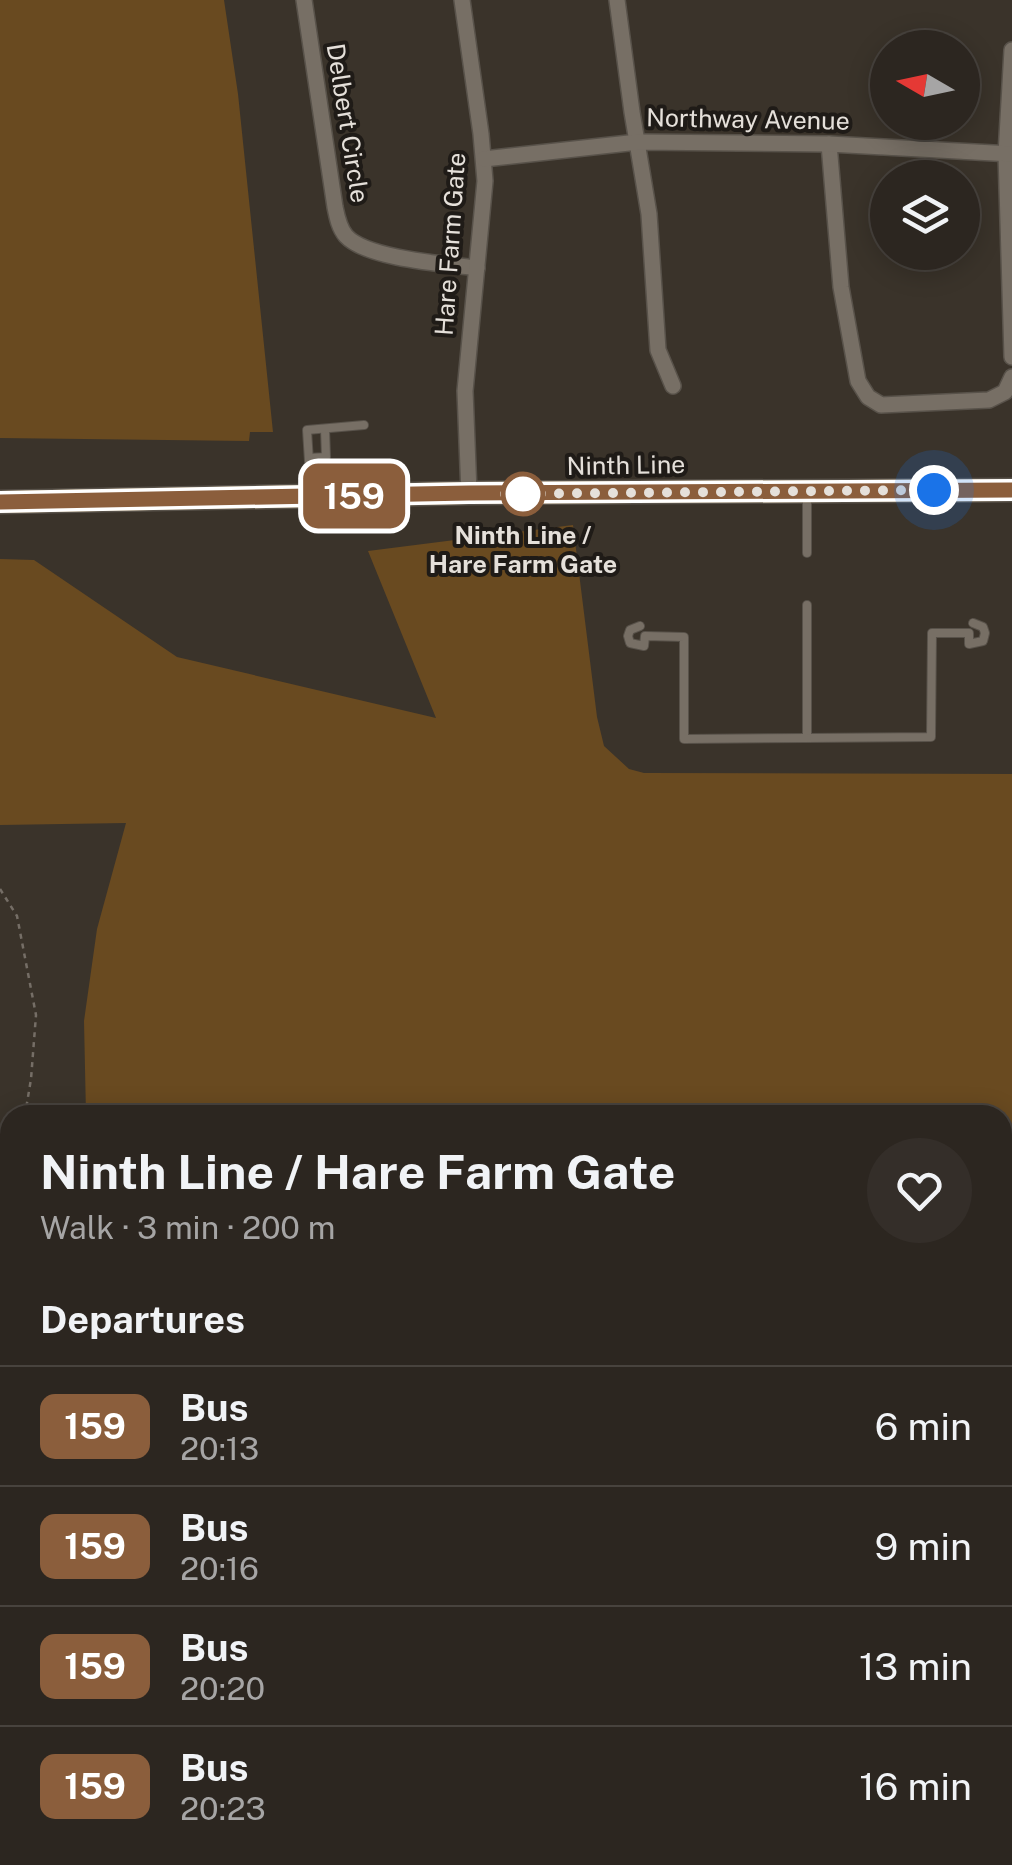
<!DOCTYPE html>
<meta charset="utf-8">
<style>
body{margin:0;font-family:"Public Sans",sans-serif;background:#342e29;color:#f1f3f6;height:100vh;display:flex;flex-direction:column;font-size:38px;white-space:nowrap}
*{box-sizing:border-box;margin:0}
p{font-size:32px;color:#a6a5a5}
.icon{flex:none;width:55px;height:55px;fill:none;stroke:currentColor;stroke-width:2;stroke-linecap:round;stroke-linejoin:round}
.map{position:relative;flex:1;overflow:hidden}
.details{position:absolute;left:0px;top:1105px;width:1012px;height:760px;display:flex;flex-direction:column;background:#2c2620;border-radius:30px 30px 0 0;box-shadow:0 5px 25px #0003,0 0 0 2px #48433e}
.details>*{flex:none}
.badge{padding:0 20px;border-radius:15px;font-size:35px;line-height:65px}
.needle{width:65px;rotate:279deg}
.buttons{position:absolute;left:870px;top:30px;display:grid;gap:20px}
.buttons a{display:grid;place-items:center;width:110px;height:110px;border-radius:50%;background:#2c2620;box-shadow:0 5px 25px #0003,0 0 0 2px #48433e;font-size:50px}
.you{position:absolute;width:50px;height:50px;margin:-25px;border:8px solid #fff;border-radius:50%;background:#1a73e8;box-shadow:0 0 0 15px #1a73e833}
.map>.badge{position:absolute;translate:-50% -50%;box-shadow:0 0 0 5px #fff}
h2{padding:0 40px;font-size:38px;line-height:90px}
.round{display:grid;place-items:center;flex:none;width:105px;height:105px;border-radius:52px;background:#342e29}
.headline{display:flex;align-items:center;justify-content:space-between;height:170px;padding:0 40px}
h1{font-size:48px;font-weight:700;line-height:75px}
ul{padding:0;list-style:none}
li{display:flex;align-items:center;gap:30px;height:120px;padding:0 40px;border-top:2px solid #48433e}
li div{flex:1}
li b{display:block;font-size:38px}
li em{font-style:normal}
li .badge{min-width:110px;font-weight:700;text-align:center}
.map>svg:first-child{display:block}
.green{fill:#694a20}
.lines{fill:none;stroke-linecap:round;stroke-linejoin:round}
.service-casing{stroke:#58524a;stroke-width:10}
.minor-casing{stroke:#58524a;stroke-width:18}
.secondary-casing{stroke:#58524a;stroke-width:25}
.path{stroke:#756e66;stroke-width:2.5;stroke-dasharray:5 5;stroke-linecap:butt}
.service{stroke:#776f65;stroke-width:8}
.minor{stroke:#776f65;stroke-width:15}
.secondary{stroke:#9c7e4c;stroke-width:22}
.line-casing{stroke:#fff;stroke-width:22}
.line{stroke:#8b5e3c;stroke-width:15}
.walk{stroke:#e5e0da;stroke-width:10;stroke-dasharray:0 18}
.stop-dot{fill:#fff;stroke:#8b5e3c;stroke-width:5}
.labels{text-anchor:middle;stroke-width:8;stroke-linejoin:round;paint-order:stroke}
.street-label{font-size:25px;fill:#e5e0da;stroke:#1f1b17}
.stop-label{font-size:25px;font-weight:bold;fill:#e5e0da;stroke:#1f1b17}
</style>
<div class="map">
<svg width="1012" height="1865" viewBox="0 0 1012 1865">
<rect width="100%" height="100%" fill="#3a332a"/>
<g class="green">
<path d="M 0,0 L 224,0 L 238,94 L 273,432 L 250,432 L 249,441 L 0,438 Z"/>
<path d="M 573,525 L 597,717 L 604,746 L 629,769 L 644,773 L 1012,774 L 1012,1378 L 1002,1379 L 1002,1115 L 86,1115 L 84,1021 L 97,929 L 126,823 L 0,825 L 0,559 L 34,560 L 177,657 L 436,718 L 368,551 Z"/>
<path d="M 78,1855 L 297,1855 L 299,1865 L 12,1865 Z"/>
</g>
<g class="lines">
<defs>
<g id="service">
<path d="M 309,458 L 326,457 L 325,429"/>
<path d="M 311,493 L 307,430 L 364,425"/>
<path d="M 807,553 L 807,495"/>
<path d="M 807,605 L 807,738 L 931,737 L 932,633 L 969,633 L 969,644 L 983,641 L 985,633 L 983,627 L 973,623"/>
<path d="M 640,626 L 630,630 L 628,636 L 630,643 L 644,646 L 645,636 L 684,637 L 684,739 L 807,738"/>
</g>
<g id="minor">
<path d="M 304,0 L 335,207 C 337,217 339,228 346,236 C 367,259 446,264 477,268"/>
<path d="M 462,0 L 481,134 L 485,181 L 465,391 L 469,493"/>
<path d="M 617,0 L 632,112 L 649,214 L 658,350 L 673,386"/>
<path d="M 1012,50 L 1006,154 L 1012,357"/>
<path d="M 829,144 L 841,287 L 858,381 L 868,397 L 881,405 L 989,400 L 1005,392 L 1012,377"/>
<path d="M 484,159 L 638,142 L 829,144 L 1012,154"/>
<path d="M 0,1365 L 10,1364"/>
<path d="M 1002,1471 L 1012,1470"/>
<path d="M 0,1523 L 10,1522"/>
<path d="M 1002,1635 L 1012,1633"/>
<path d="M 0,1678 L 10,1677"/>
<path d="M 1002,1803 L 1012,1801"/>
<path d="M 0,1841 L 10,1839"/>
<path d="M 390,1855 L 392,1865"/>
<path d="M 563,1855 L 565,1865"/>
<path d="M 717,1855 L 719,1865"/>
</g>
<path id="secondary" d="M 0,502 L 469,493 L 1012,490"/>
</defs>
<use href="#service" class="service-casing"/>
<use href="#minor" class="minor-casing"/>
<use href="#secondary" class="secondary-casing"/>
<g class="path">
<path d="M 0,889 L 17,916 L 36,1015 L 31,1079 L 25,1115"/>
<path d="M 1002,1353 L 1012,1352"/>
<path d="M 243,1865 L 245,1855"/>
</g>
<use href="#service" class="service"/>
<use href="#minor" class="minor"/>
<use href="#secondary" class="secondary"/>
</g>
<g class="lines">
<defs>
<path id="line" d="M 0,502 L 469,493 L 1012,490"/>
</defs>
<use href="#line" class="line-casing"/>
<use href="#line" class="line"/>
<path class="walk" d="M 523,494 L 505,494 L 934,490"/>
</g>
<circle class="stop-dot" cx="523" cy="494" r="20"/>
<g class="labels">
<g class="street-label">
<text transform="translate(748 119) rotate(1)" y="9">Northway Avenue</text>
<text transform="translate(348 123) rotate(81)" y="9">Delbert Circle</text>
<text transform="translate(450 244) rotate(-86)" y="9">Hare Farm Gate</text>
<text transform="translate(626 465) rotate(-1)" y="9">Ninth Line</text>
</g>
<g class="stop-label">
<text x="523" y="544">Ninth Line /<tspan x="523" dy="29">Hare Farm Gate</tspan></text>
</g>
</g>
</svg>
<div class="buttons">
<a><svg class="needle" viewBox="-14 -14 28 28"><path d="M0-13l5 13h-10z" fill="#e53935"/><path d="M0 13l5-13h-10z" fill="#a6a5a5"/></svg></a>
<a><svg class="icon" aria-label="layers" viewBox="0 0 24 24"><path d="M12 4l9 5-9 5-9-5zM3 14l9 5 9-5"/></svg></a>
</div>
<div class="you" style="left:934px;top:490px"></div>
<b class="badge" style="left:354px;top:496px;background:#8b5e3c;color:#fff">159</b>
<section class="details">
<div class="headline"><div><h1>Ninth Line / Hare Farm Gate</h1><p>Walk · 3 min · 200 m</p></div><a class="round"><svg class="icon" aria-label="heart" viewBox="0 0 24 24"><path d="M12 20l-8-8c-3-5 5-10 8-4 3-6 11-1 8 4z"/></svg></a></div>
<h2>Departures</h2>
<ul>
<li><span class="badge" style="background:#8b5e3c;color:#fff">159</span><div><b>Bus</b><p>20:13</p></div><em>6 min</em></li>
<li><span class="badge" style="background:#8b5e3c;color:#fff">159</span><div><b>Bus</b><p>20:16</p></div><em>9 min</em></li>
<li><span class="badge" style="background:#8b5e3c;color:#fff">159</span><div><b>Bus</b><p>20:20</p></div><em>13 min</em></li>
<li><span class="badge" style="background:#8b5e3c;color:#fff">159</span><div><b>Bus</b><p>20:23</p></div><em>16 min</em></li>
</ul>
</section>
</div>
